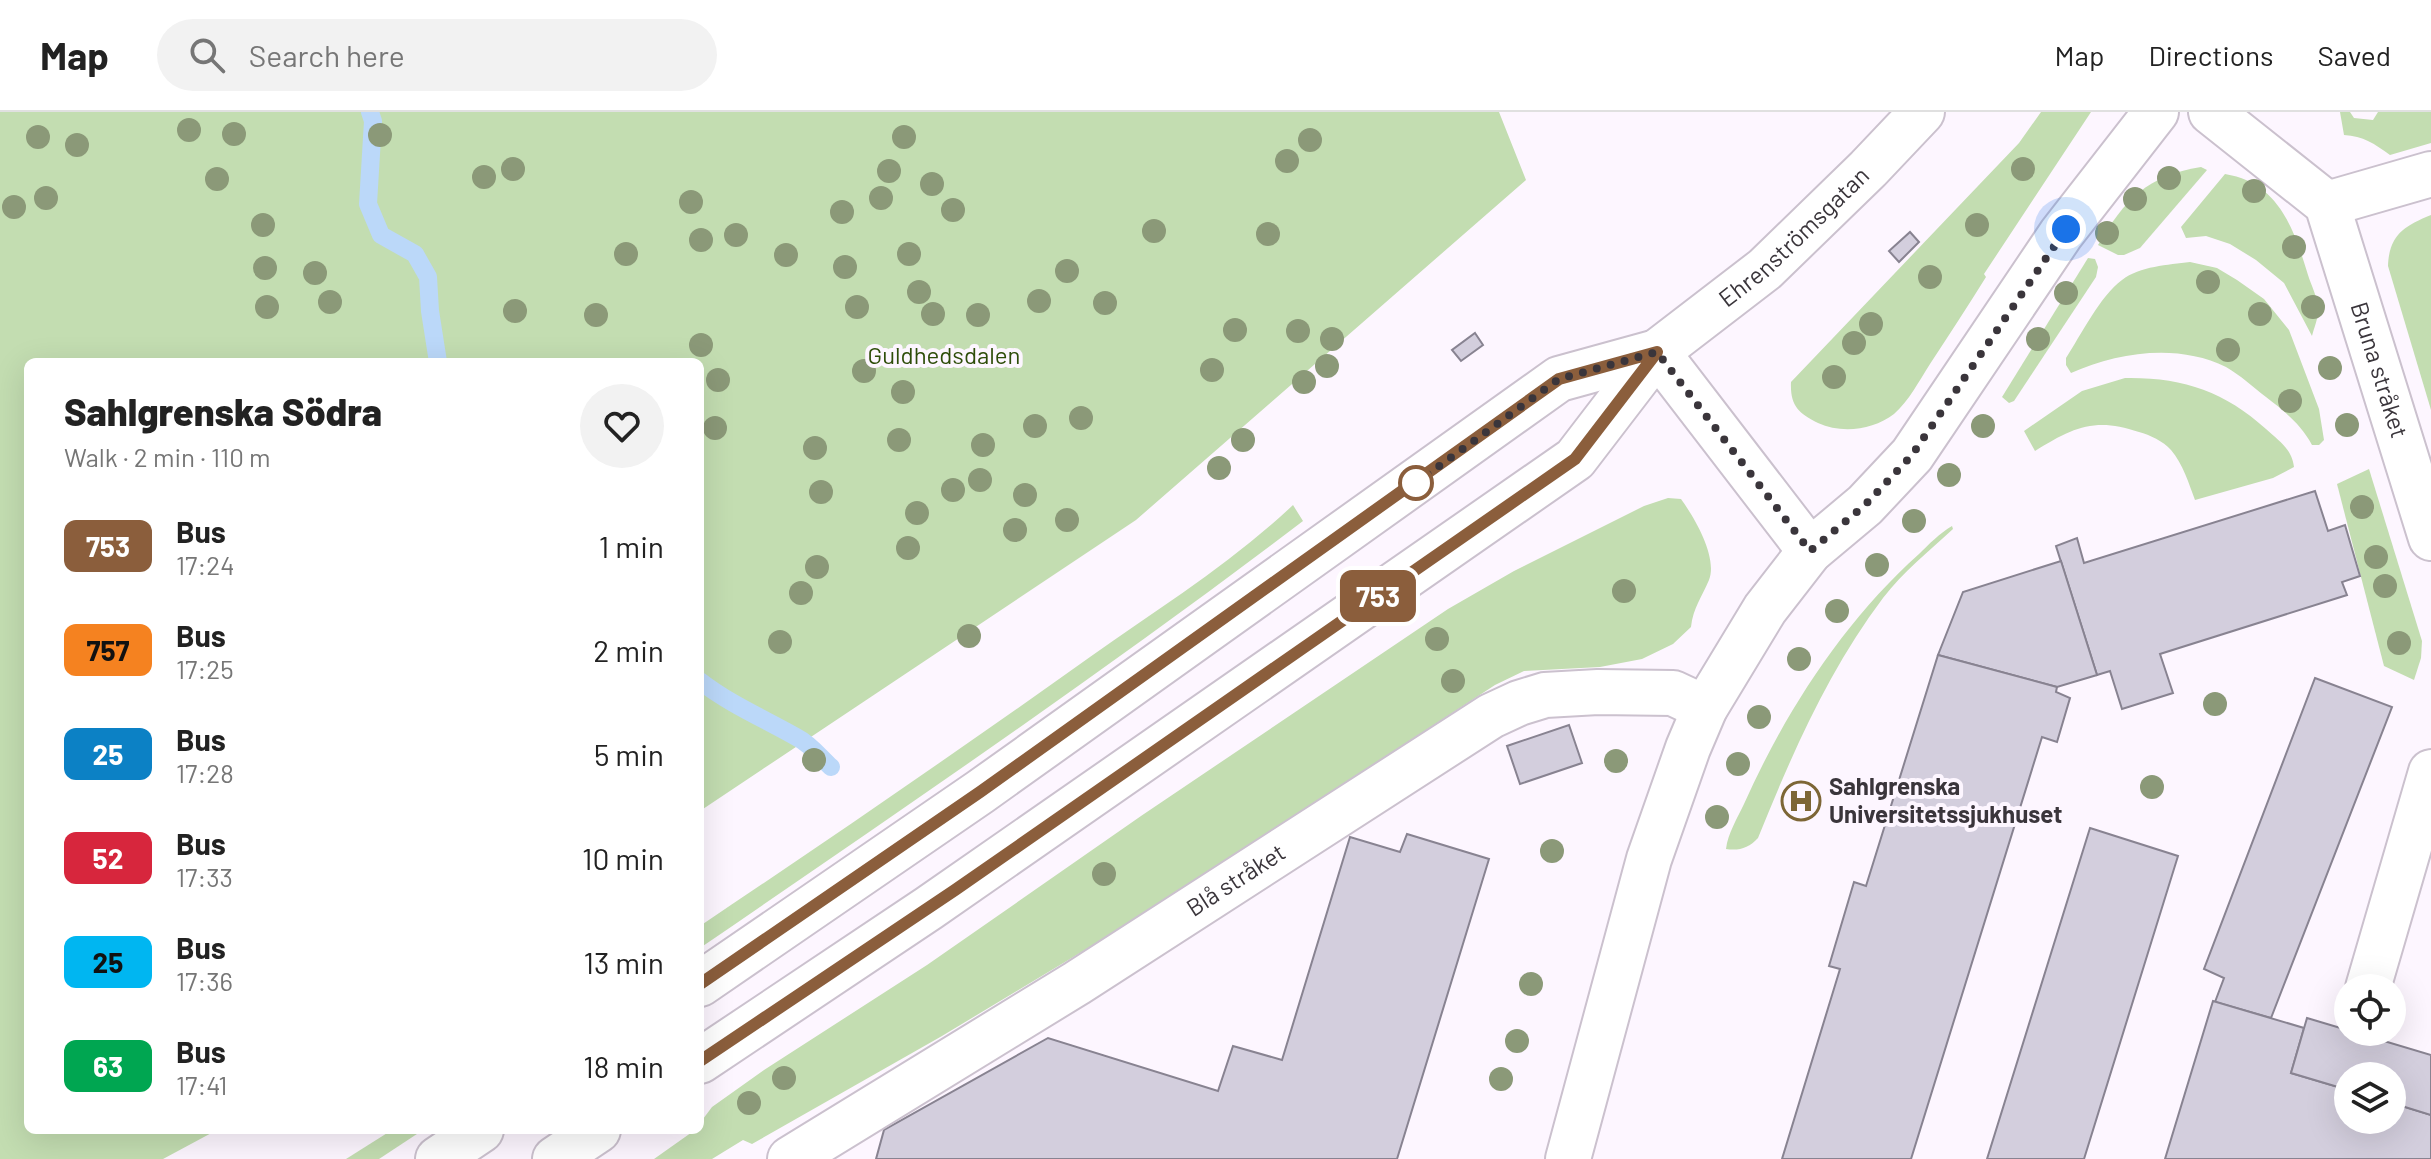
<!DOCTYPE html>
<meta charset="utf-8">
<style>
body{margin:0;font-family:Barlow,sans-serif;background:#f2f2f2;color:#222;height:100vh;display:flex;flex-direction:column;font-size:30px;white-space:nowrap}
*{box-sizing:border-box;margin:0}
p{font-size:26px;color:#767676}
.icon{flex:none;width:44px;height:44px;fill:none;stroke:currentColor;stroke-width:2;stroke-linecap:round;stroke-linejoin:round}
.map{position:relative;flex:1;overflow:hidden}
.panel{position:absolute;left:24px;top:246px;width:680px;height:776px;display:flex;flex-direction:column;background:#fff;border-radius:12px;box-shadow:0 8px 32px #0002}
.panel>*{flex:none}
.badge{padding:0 16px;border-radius:12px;font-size:28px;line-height:52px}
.fabs{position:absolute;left:2334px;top:862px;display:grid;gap:16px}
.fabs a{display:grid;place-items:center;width:72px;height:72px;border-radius:50%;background:#fff;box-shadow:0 8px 32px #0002;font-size:40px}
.you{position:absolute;width:40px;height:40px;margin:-20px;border:6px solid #fff;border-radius:50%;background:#1a73e8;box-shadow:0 0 0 12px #1a73e833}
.map>.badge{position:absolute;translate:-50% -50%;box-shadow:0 0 0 4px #fff}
.round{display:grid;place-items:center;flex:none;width:84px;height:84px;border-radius:42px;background:#f2f2f2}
.headline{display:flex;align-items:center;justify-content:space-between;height:136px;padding:0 40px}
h1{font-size:38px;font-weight:800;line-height:60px}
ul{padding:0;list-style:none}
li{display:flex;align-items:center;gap:24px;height:104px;padding:0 40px}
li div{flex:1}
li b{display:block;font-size:30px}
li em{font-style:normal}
li .badge{min-width:88px;font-weight:700;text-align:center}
header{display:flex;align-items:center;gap:48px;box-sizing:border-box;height:112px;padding:0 40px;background:#fff;border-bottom:2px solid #e0e0e0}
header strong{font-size:38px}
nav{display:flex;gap:44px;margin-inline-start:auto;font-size:28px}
.search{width:560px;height:72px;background:#f2f2f2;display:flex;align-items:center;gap:20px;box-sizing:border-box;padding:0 28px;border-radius:44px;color:#767676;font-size:30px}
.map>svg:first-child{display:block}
.green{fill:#c3ddb1}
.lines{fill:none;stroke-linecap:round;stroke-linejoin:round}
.stream{stroke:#bbd8f9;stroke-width:18}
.building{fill:#d3cedd;stroke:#888391;stroke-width:2}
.minor-casing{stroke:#cbc1ce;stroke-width:48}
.minor{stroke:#fff;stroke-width:44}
.tree{fill:#8b9978}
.line-casing{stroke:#fff;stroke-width:18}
.line{stroke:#8b5e3c;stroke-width:12}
.walk{stroke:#3a353b;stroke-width:8;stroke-dasharray:0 14.4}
.stop-dot{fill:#fff;stroke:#8b5e3c;stroke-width:4}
.labels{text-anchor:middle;stroke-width:8;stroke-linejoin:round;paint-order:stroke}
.street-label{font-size:24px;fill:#3a353b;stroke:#fdf6ff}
.park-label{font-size:24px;fill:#2e4d09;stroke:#fdf6ff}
.poi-label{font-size:24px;font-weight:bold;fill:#3a353b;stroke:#fdf6ff;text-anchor:start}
</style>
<header>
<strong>Map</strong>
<div class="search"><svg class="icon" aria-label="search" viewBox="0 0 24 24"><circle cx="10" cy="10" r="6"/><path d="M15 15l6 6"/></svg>Search here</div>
<nav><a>Map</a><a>Directions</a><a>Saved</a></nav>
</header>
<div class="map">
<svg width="2431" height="1047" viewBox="0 0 2431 1047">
<rect width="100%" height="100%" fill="#fdf6ff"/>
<g class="green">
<path d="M 0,0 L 1499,0 L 1526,68 L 1136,408 L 700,699 L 700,250 L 28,250 L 28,1018 L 217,1018 L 163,1047 L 0,1047 Z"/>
<path d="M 2041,0 L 2091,0 L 1984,162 L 1986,165 C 1968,194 1949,223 1930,252 C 1919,269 1909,289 1894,302 C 1873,318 1842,322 1818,311 C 1798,301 1790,293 1791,270 L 2019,31 Z"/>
<path d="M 2340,0 L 2350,0 L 2354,6 L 2373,8 L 2378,0 L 2431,0 L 2431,31 L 2390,43 C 2375,32 2363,24 2344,23 Z"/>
<path d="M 2201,55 L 2207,58 L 2140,136 L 2124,143 L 2118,143 L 2098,133 C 2125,87 2147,64 2201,55 Z"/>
<path d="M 2225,62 C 2279,71 2294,117 2308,163 C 2311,173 2319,188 2318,199 C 2318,207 2314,216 2312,224 L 2284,171 L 2256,148 L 2230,132 L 2206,124 L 2186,126 L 2181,115 Z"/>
<path d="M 2431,103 L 2431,298 L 2388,154 C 2389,123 2404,114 2431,103 Z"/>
<path d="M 2088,146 L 2095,147 L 2098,155 L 2096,165 L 2014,289 L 2009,291 L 2002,285 Z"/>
<path d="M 2190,150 L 2217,156 L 2237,168 L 2264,187 L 2289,218 L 2319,297 L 2324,328 L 2319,333 L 2312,333 C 2301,312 2284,299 2266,285 C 2253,275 2240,263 2226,255 C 2178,231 2118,240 2071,261 L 2066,253 L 2066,246 C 2081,223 2100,184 2122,168 C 2140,154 2168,153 2190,150 Z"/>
<path d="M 2125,266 C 2182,265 2224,279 2266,317 C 2279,329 2292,337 2294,355 L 2273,366 L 2195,388 C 2189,372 2183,352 2171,338 C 2163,329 2150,323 2139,320 C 2096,305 2073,315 2035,339 L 2024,319 L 2082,279 Z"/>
<path d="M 2369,357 L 2422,529 L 2421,546 L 2414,568 L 2384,554 L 2337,372 Z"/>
<path d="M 1668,386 L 1681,387 C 1694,405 1718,445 1709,468 C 1702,485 1693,496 1691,515 L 1673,532 L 1642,547 L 1600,555 L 1524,559 L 1495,573 L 1143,803 L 942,924 L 752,1032 L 743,1028 L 712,1047 L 654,1047 L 695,1018 L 700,1018 L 700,1011 L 712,995 L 764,958 L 927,853 L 1141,704 L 1448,497 L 1514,459 L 1644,394 Z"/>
<path d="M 1293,393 L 1303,409 C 1107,558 903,697 700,836 L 700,814 C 831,726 961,637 1090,545 C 1158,497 1232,451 1293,393 Z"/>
<path d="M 1952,414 L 1953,417 C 1929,439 1903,460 1883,486 C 1828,559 1792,642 1758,726 C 1749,736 1739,739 1726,737 C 1728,721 1737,707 1744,692 C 1785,600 1844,509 1919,442 C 1929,432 1940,421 1952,414 Z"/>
<path d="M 392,1018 L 423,1018 L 379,1047 L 346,1047 Z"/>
</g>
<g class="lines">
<g class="stream">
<path d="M 370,0 L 373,9 L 368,92 L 381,123 L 415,142 L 428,165 L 430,199 L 438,250"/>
<path d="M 700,569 C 731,593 765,607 798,626 C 810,632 821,646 831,655"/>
</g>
</g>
<g class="building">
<path d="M 1910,120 L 1919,130 L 1899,150 L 1889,139 Z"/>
<path d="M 1475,221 L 1483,233 L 1461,249 L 1452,238 Z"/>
<path d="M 2315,379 L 2328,419 L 2345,413 L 2360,464 L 2342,470 L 2347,483 L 2160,542 L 2173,581 L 2122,597 L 2110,559 L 2097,563 L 2056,434 L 2077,426 L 2084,451 Z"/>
<path d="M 2061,449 L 2097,563 L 2057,575 L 1938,543 L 1963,480 Z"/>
<path d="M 1938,543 L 2057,575 L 2056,580 L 2070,586 L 2057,630 L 2042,625 L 1911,1047 L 1782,1047 L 1840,857 L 1829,854 L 1854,770 L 1866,774 Z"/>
<path d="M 2315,566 L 2392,595 L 2271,906 L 2215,890 L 2224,866 L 2204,857 Z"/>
<path d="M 1569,613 L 1582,651 L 1520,672 L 1507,634 Z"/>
<path d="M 2090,716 L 2178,744 L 2084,1047 L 1987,1047 Z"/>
<path d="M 1407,722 L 1489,747 L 1397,1047 L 876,1047 L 884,1018 L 1048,926 L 1218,979 L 1233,934 L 1282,948 L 1350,725 L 1400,740 Z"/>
<path d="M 2213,889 L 2304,916 L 2291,961 L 2348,978 L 2348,1008 L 2392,1008 L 2392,991 L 2431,1003 L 2431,1047 L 2165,1047 Z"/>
<path d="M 2307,906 L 2431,943 L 2431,1003 L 2392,991 L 2392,964 L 2348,964 L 2348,978 L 2291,961 Z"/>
</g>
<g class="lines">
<defs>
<g id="minor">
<path id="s1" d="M 2211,0 L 2327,92 L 2431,426"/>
<path d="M 2327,92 L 2431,62"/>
<path d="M 1657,240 L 1810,439"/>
<path d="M 700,872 L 980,680 L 1559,267 L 1657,240"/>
<path d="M 2368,876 L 2431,660"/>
<path id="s2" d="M 700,949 L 929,796 L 1575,347 L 1657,240 L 1765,157 L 1868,57 L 1922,0"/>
<path d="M 438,1047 L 481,1018"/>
<path d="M 555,1047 L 598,1018"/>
<path id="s3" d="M 790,1047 L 1077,871 L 1491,604 L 1519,591 L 1545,583 L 1598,580 L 1673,581 L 1705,596"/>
<path d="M 1568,1047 L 1649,747 L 1688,636 L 1705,596 L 1765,497 L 1810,439 L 1865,393 L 1912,343 L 2061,122 L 2156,0"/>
</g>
</defs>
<use href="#minor" class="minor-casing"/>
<use href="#minor" class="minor"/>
</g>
<g class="tree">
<circle cx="189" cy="18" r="12"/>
<circle cx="234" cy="22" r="12"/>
<circle cx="380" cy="23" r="12"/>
<circle cx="38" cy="25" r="12"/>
<circle cx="904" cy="25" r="12"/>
<circle cx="1310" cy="28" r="12"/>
<circle cx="77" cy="33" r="12"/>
<circle cx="1287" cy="49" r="12"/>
<circle cx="513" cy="57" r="12"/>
<circle cx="2023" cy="57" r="12"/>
<circle cx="889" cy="59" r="12"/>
<circle cx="484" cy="65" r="12"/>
<circle cx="2169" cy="66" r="12"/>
<circle cx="217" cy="67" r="12"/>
<circle cx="932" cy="72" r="12"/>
<circle cx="2254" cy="79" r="12"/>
<circle cx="46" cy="86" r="12"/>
<circle cx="881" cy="86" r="12"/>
<circle cx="2135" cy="87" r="12"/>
<circle cx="691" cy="90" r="12"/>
<circle cx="14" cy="95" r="12"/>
<circle cx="953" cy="98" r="12"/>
<circle cx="842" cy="100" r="12"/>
<circle cx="263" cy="113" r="12"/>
<circle cx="1977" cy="113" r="12"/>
<circle cx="1154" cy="119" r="12"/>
<circle cx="2107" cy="121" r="12"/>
<circle cx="1268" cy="122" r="12"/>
<circle cx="736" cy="123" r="12"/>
<circle cx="701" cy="128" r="12"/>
<circle cx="2294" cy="135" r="12"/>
<circle cx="626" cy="142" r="12"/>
<circle cx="909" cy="142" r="12"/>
<circle cx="786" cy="143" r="12"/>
<circle cx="845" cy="155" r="12"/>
<circle cx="265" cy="156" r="12"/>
<circle cx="1067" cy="159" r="12"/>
<circle cx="315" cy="161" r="12"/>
<circle cx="1930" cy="165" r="12"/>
<circle cx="2208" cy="170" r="12"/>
<circle cx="919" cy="180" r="12"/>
<circle cx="2066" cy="181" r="12"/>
<circle cx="1039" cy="189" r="12"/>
<circle cx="330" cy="190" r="12"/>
<circle cx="1105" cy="191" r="12"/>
<circle cx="267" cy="195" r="12"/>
<circle cx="857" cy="195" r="12"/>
<circle cx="2313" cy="195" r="12"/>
<circle cx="515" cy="199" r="12"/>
<circle cx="933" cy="202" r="12"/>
<circle cx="2260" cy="202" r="12"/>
<circle cx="596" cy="203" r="12"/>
<circle cx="978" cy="203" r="12"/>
<circle cx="1871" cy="212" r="12"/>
<circle cx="1235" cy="218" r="12"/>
<circle cx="1298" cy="219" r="12"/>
<circle cx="1332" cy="227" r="12"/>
<circle cx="2038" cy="227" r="12"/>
<circle cx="1854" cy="231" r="12"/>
<circle cx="701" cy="233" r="12"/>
<circle cx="2228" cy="238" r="12"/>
<circle cx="1327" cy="254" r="12"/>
<circle cx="2330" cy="256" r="12"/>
<circle cx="1212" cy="258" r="12"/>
<circle cx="864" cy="259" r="12"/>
<circle cx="1834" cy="265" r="12"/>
<circle cx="718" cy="268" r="12"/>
<circle cx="1304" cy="270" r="12"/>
<circle cx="903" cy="280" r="12"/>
<circle cx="2290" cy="289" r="12"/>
<circle cx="1081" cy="306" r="12"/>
<circle cx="2347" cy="313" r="12"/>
<circle cx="1035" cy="314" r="12"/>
<circle cx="1983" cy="314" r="12"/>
<circle cx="715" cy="316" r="12"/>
<circle cx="899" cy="328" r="12"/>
<circle cx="1243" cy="328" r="12"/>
<circle cx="983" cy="333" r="12"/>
<circle cx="815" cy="336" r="12"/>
<circle cx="1219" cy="356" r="12"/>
<circle cx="1949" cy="363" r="12"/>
<circle cx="980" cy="368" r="12"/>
<circle cx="953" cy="378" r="12"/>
<circle cx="821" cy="380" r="12"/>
<circle cx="1025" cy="383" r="12"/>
<circle cx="2362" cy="395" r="12"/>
<circle cx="917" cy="401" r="12"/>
<circle cx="1067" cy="408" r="12"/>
<circle cx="1914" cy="409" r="12"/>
<circle cx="1015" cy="418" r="12"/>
<circle cx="908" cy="436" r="12"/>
<circle cx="2376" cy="445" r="12"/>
<circle cx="1877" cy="453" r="12"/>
<circle cx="817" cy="455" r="12"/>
<circle cx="2385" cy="474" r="12"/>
<circle cx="1624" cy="479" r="12"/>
<circle cx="801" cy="481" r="12"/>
<circle cx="1837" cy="499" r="12"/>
<circle cx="969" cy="524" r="12"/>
<circle cx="1437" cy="527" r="12"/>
<circle cx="780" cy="530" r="12"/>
<circle cx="2399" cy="531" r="12"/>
<circle cx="1799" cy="547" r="12"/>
<circle cx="1453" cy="569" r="12"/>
<circle cx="2215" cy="592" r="12"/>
<circle cx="1759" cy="605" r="12"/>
<circle cx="814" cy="648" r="12"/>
<circle cx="1616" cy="649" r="12"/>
<circle cx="1738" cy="652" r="12"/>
<circle cx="2152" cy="675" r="12"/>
<circle cx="1717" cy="705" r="12"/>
<circle cx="1552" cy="739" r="12"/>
<circle cx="1104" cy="762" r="12"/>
<circle cx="1531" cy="872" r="12"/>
<circle cx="1517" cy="929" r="12"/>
<circle cx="784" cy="966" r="12"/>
<circle cx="1501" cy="967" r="12"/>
<circle cx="749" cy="991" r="12"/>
</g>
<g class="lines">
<defs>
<path id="line" d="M 700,872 L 980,680 L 1559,267 L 1657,240 L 1575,347 L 955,778 L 700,949"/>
</defs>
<use href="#line" class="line-casing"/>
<use href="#line" class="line"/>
<path class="walk" d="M 1416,371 L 1559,267 L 1657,240 L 1810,439 L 1865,393 L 1912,343 L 2066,117"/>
</g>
<defs>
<symbol id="hospital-ring" viewBox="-11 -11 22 22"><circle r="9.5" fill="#fdf6ff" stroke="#7d6636" stroke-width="1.5"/><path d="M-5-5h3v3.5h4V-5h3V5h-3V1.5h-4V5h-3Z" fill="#7d6636"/></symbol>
</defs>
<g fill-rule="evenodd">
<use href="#hospital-ring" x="1779" y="667" width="44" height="44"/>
</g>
<circle class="stop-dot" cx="1416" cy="371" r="16"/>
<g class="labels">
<g class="street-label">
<text dy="8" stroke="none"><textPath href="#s2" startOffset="1376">Ehrenströmsgatan</textPath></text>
<text dy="8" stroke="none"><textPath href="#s1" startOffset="322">Bruna stråket</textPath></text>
<text dy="8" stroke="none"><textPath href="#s3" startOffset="526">Blå stråket</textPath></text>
</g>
<g class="park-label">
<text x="944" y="252">Guldhedsdalen</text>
</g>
<g class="poi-label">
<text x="1829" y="683">Sahlgrenska<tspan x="1829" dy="28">Universitetssjukhuset</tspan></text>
</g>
</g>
</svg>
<div class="fabs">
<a><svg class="icon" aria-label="locate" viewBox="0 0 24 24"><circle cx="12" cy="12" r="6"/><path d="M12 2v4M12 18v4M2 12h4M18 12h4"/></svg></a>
<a><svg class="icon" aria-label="layers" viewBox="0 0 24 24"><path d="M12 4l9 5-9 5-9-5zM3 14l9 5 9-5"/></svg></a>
</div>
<div class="you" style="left:2066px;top:117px"></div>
<b class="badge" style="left:1378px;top:484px;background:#8b5e3c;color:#fff">753</b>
<section class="panel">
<div class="headline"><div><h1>Sahlgrenska Södra</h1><p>Walk · 2 min · 110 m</p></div><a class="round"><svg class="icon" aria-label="heart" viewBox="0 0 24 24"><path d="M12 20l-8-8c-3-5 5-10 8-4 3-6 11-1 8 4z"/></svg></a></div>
<ul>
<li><span class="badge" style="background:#8b5e3c;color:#fff">753</span><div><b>Bus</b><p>17:24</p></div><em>1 min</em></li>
<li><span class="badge" style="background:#f58220;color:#111">757</span><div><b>Bus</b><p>17:25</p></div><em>2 min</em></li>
<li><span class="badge" style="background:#0c81c5;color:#fff">25</span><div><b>Bus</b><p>17:28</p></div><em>5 min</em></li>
<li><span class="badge" style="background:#d7263d;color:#fff">52</span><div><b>Bus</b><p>17:33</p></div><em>10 min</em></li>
<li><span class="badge" style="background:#00b6f1;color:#111">25</span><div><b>Bus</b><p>17:36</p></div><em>13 min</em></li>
<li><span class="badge" style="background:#00a651;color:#fff">63</span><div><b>Bus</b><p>17:41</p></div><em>18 min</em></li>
</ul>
</section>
</div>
